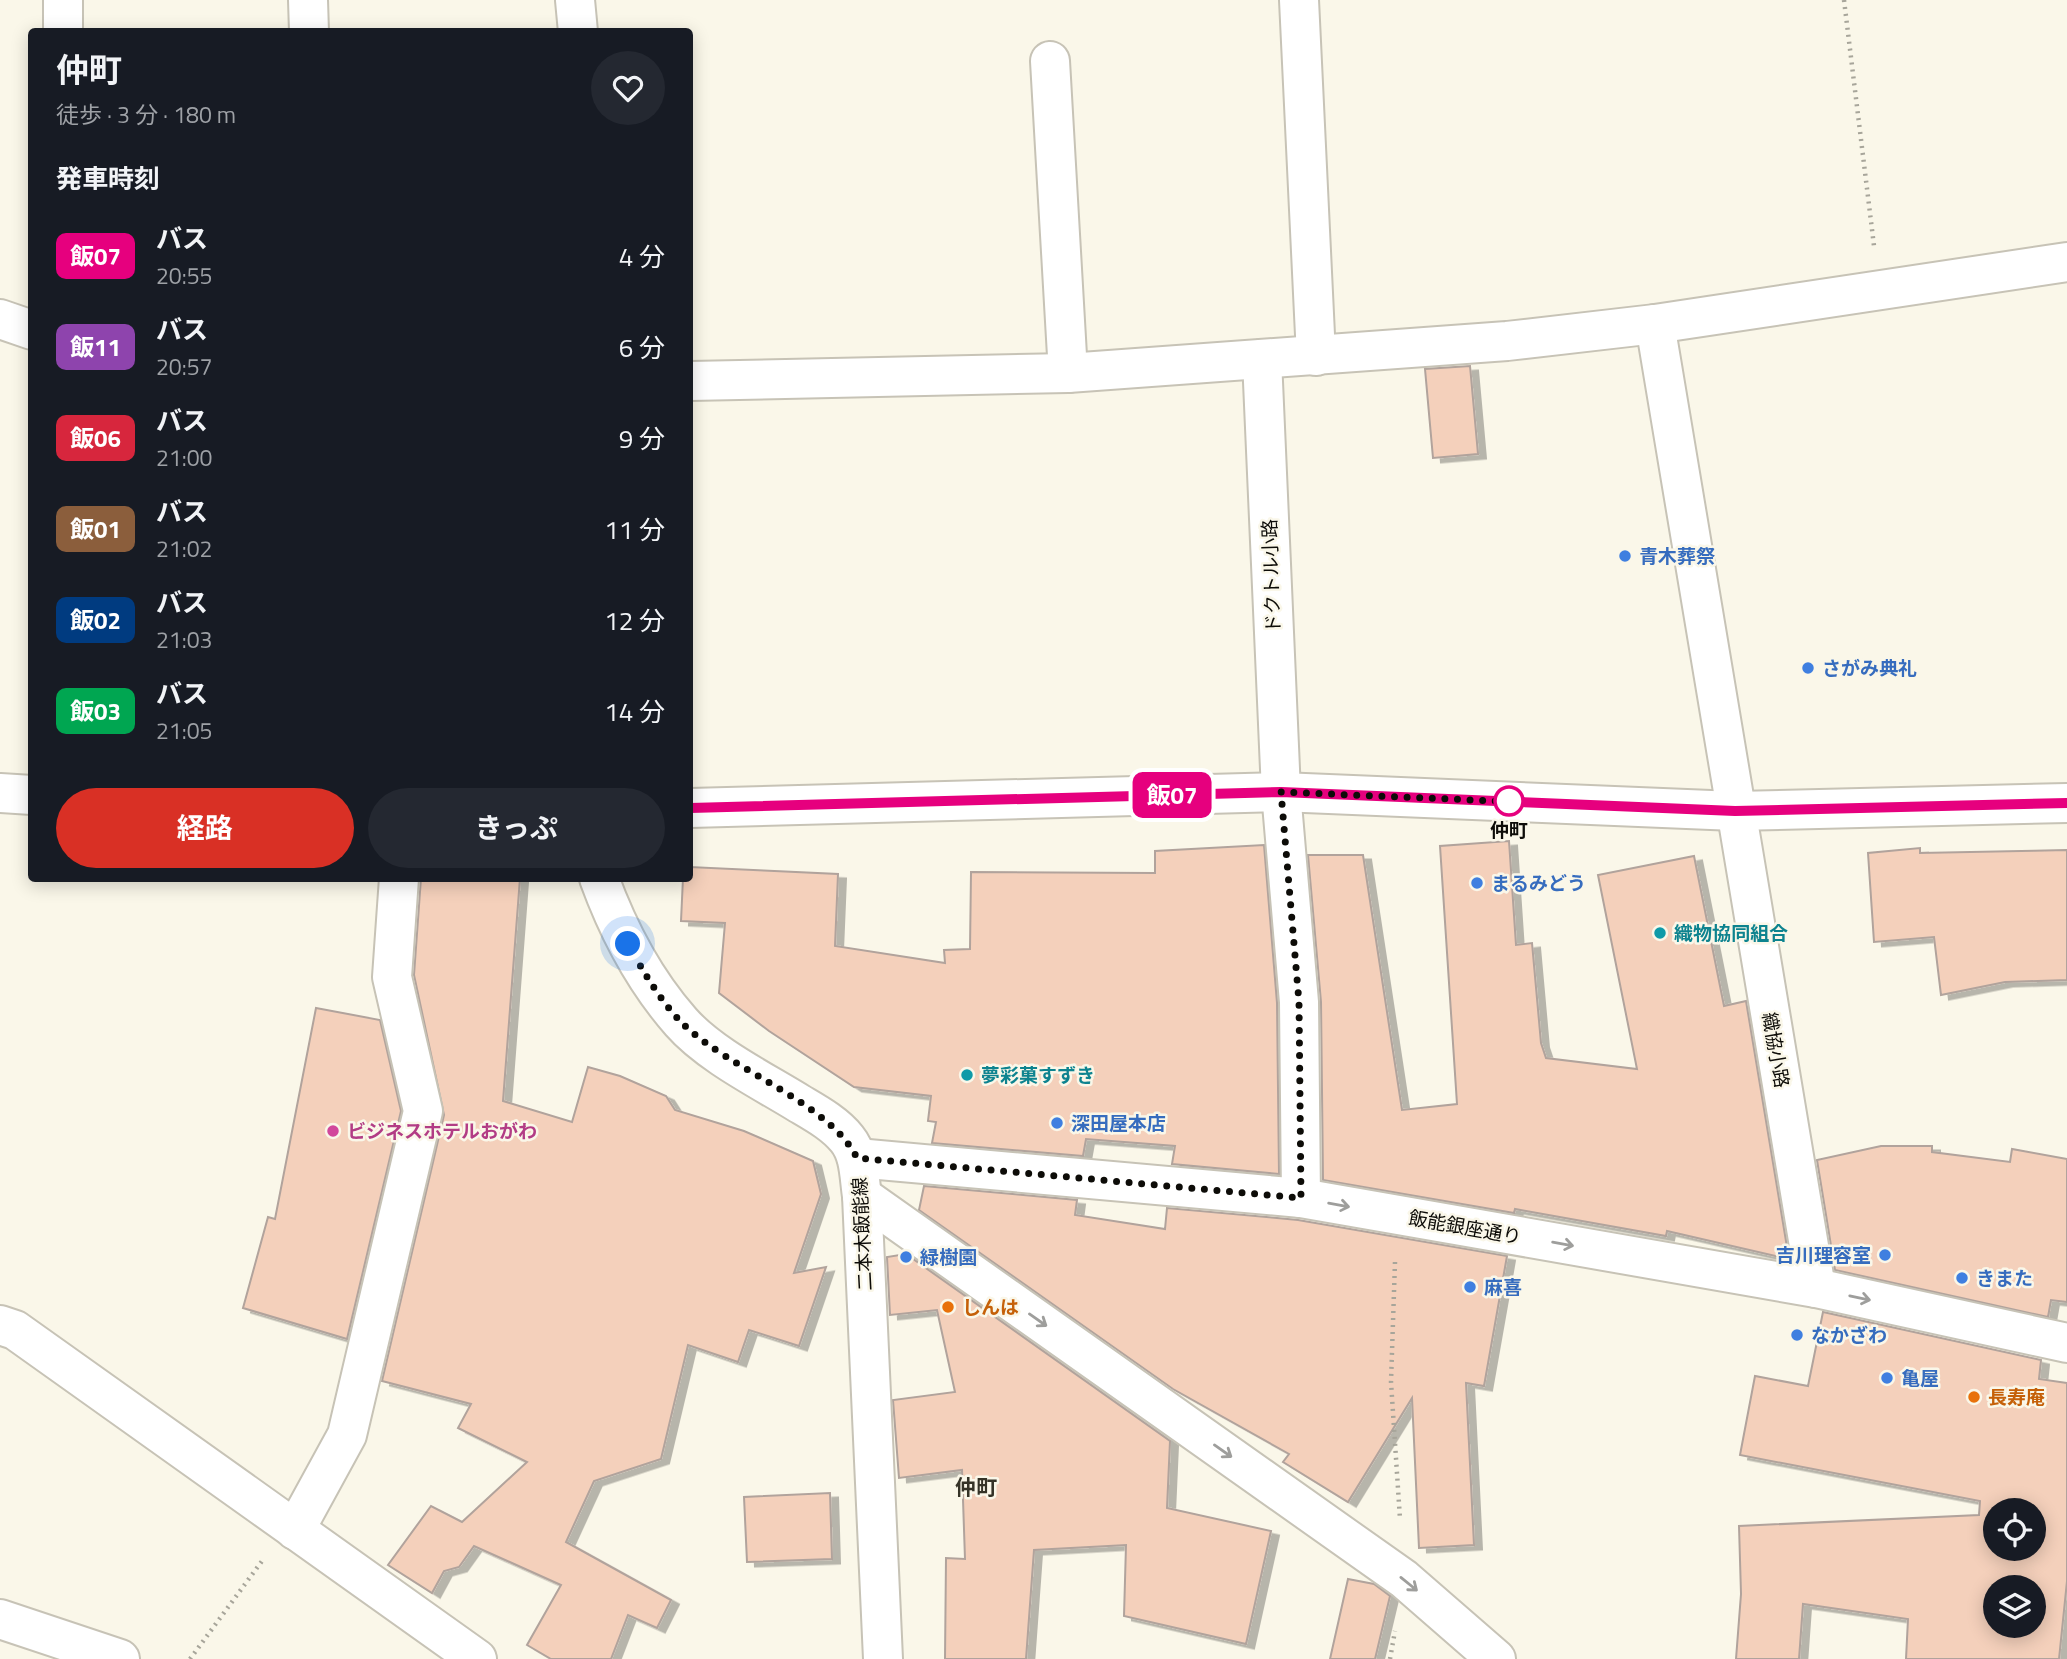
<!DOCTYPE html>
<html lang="ja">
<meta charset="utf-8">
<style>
body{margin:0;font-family:"Titillium Web","Noto Sans JP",sans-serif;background:#242831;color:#f1f3f6;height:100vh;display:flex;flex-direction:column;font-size:26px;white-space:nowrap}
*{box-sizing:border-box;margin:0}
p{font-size:23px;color:#9ea1a6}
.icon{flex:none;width:38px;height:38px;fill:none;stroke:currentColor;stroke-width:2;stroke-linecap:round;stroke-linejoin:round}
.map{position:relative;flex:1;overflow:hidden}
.sheet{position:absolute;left:28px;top:28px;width:665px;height:854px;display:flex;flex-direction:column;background:#171b24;border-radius:7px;box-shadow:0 4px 18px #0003}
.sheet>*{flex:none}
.badge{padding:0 14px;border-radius:10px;font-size:24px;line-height:46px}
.controls{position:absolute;left:1983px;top:1498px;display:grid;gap:14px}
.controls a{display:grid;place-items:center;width:63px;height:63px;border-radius:50%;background:#171b24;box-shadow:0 4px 18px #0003;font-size:35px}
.you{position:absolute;width:35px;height:35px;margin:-18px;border:5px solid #fff;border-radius:50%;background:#1a73e8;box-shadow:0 0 0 10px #1a73e833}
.map>.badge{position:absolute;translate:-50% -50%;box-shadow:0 0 0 4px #fff}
h2{padding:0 28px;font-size:26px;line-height:63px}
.round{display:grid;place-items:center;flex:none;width:74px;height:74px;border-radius:37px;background:#242831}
.summary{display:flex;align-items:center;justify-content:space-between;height:119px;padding:0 28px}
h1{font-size:33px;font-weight:700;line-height:52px}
.primary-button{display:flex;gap:14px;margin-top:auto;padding:14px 28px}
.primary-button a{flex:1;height:80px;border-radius:42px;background:#d93025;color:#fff;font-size:28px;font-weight:700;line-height:80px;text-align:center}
.primary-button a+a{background:#242831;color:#f1f3f6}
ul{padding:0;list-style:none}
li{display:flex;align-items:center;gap:21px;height:91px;padding:0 28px}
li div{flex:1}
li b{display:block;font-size:26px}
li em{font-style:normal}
li .badge{min-width:77px;font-weight:700;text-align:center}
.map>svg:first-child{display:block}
.building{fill:#f4d0bb;stroke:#b1a39c;stroke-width:2;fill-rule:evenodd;filter:url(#shadow)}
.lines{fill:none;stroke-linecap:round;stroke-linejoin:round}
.minor-casing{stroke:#c7c3b6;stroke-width:42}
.major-casing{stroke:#c7c3b6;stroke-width:42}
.path{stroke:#a7a59a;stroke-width:4.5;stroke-dasharray:2 5;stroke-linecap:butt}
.minor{stroke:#fff;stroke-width:38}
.major{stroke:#fff;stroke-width:38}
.oneway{stroke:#9e9e9c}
.line-casing{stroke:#fff;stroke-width:16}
.line{stroke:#e6007e;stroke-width:10}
.walk{stroke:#0d0c08;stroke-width:7;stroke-dasharray:0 12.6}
.shop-dot{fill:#3f7fe0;stroke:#faf7e9;stroke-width:2.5}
.stop-dot{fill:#fff;stroke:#e6007e;stroke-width:3.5}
.culture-dot{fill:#0f9aa8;stroke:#faf7e9;stroke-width:2.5}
.hotel-dot{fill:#d1479c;stroke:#faf7e9;stroke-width:2.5}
.food-dot{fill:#e8710a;stroke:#faf7e9;stroke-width:2.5}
.labels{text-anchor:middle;stroke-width:5;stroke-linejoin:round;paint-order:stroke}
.shop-label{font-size:19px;font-weight:bold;fill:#366cbe;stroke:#faf7e9;text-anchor:start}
.street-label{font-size:19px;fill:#0d0c08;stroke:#faf7e9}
.stop-label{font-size:19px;font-weight:bold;fill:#0d0c08;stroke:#faf7e9}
.culture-label{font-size:19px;font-weight:bold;fill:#0d838f;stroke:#faf7e9;text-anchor:start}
.hotel-label{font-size:19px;font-weight:bold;fill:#b23c85;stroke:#faf7e9;text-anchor:start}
.food-label{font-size:19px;font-weight:bold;fill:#c56008;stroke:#faf7e9;text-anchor:start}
.neighbourhood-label{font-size:21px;font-weight:bold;fill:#353327;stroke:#faf7e9}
</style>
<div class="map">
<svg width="2067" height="1659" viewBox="0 0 2067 1659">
<defs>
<filter id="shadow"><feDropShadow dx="8" dy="4.5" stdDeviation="0" flood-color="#0004"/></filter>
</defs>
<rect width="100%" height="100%" fill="#faf7e9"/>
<g class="building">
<path d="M 1470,366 L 1478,454 L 1433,458 L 1425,369 Z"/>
<path d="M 1509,841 L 1516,945 L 1532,943 L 1541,1043 L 1546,1058 L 1637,1069 L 1598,875 L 1694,856 L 1724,1006 L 1746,1001 L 1789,1259 L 1667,1231 L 1666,1236 L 1515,1209 L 1514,1213 L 1323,1180 L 1321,1002 L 1308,855 L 1363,855 L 1402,1110 L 1457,1104 L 1440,846 Z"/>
<path d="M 1264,845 L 1277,1003 L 1279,1174 L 1172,1164 L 1175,1146 L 1086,1139 L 1083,1156 L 932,1143 L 936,1122 L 928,1121 L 931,1096 L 854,1087 L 769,1031 L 719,993 L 725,923 L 681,921 L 683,878 L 690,878 L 690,867 L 838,874 L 835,946 L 945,963 L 944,950 L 970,949 L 971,872 L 1155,873 L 1155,851 Z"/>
<path d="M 1920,848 L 1920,853 L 2067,850 L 2067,980 L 2005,982 L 1941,995 L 1934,937 L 1874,942 L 1868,853 Z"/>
<path d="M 421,878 L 520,878 L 503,1101 L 572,1122 L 588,1067 L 620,1076 L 666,1096 L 675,1110 L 744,1131 L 813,1161 L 821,1194 L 794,1273 L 826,1267 L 799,1346 L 749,1330 L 738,1362 L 688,1345 L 661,1459 L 594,1481 L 566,1542 L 671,1600 L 657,1628 L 628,1615 L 611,1659 L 551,1659 L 527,1645 L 561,1585 L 474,1546 L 459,1567 L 444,1571 L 432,1593 L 388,1565 L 431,1506 L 462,1522 L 527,1462 L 458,1428 L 471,1404 L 382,1381 L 444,1115 L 414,975 Z"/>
<path d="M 316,1008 L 380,1020 L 401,1111 L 347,1339 L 243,1308 L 268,1217 L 275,1219 Z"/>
<path d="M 1881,1146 L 1932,1146 L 1932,1152 L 2010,1162 L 2012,1149 L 2067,1159 L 2067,1302 L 2051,1300 L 2048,1317 L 1835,1270 L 1817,1160 Z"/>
<path d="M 924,1186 L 1077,1200 L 1075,1215 L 1165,1229 L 1167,1208 L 1298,1220 L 1507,1256 L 1484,1386 L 1466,1383 L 1474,1545 L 1419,1548 L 1412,1398 L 1348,1502 L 1283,1462 L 1289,1454 L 1173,1389 L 919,1210 Z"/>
<path d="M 906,1254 L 1170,1441 L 1167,1508 L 1271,1531 L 1246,1644 L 1124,1616 L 1126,1545 L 1034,1550 L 1026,1659 L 945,1659 L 946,1558 L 965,1559 L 962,1470 L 899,1478 L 893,1400 L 955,1392 L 937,1310 L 890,1315 L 887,1257 Z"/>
<path d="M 1823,1312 L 2041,1360 L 2039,1379 L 2067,1383 L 2067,1581 L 2059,1659 L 1906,1659 L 1908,1619 L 1803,1604 L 1799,1659 L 1736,1659 L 1741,1594 L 1739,1526 L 1979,1515 L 1980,1501 L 1740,1455 L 1755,1376 L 1808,1386 ZM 1995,1510 L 2034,1510 L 2034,1549 L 1995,1549 ZM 1995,1587 L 2034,1587 L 2034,1626 L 1995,1626 Z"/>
<path d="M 830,1493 L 832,1559 L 747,1562 L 744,1497 Z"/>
<path d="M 1348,1579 L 1374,1584 L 1390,1596 L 1375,1659 L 1330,1659 Z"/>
</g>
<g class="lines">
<defs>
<g id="minor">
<path d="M 63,0 L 63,32"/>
<path d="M 308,0 L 309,32"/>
<path d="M 575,0 L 578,32"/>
<path d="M 1299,0 L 1316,356"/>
<path d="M 1050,61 L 1068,373"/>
<path d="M 0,319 L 32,330"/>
<path d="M 1655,324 L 1816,1288"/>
<path d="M 1262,359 L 1281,792 L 1299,1002 L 1301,1198"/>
<path d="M 690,381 L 1068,373 L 1507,341 L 1655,324 L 2067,262"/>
<path d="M 857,1158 L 1301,1198 L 1816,1288 L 2067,1343"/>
<path d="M 862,1196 L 1404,1579 L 1496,1659"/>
<path d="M 0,1325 L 15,1330 L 477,1659"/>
<path d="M 295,1530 L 347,1435 L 423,1111 L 392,977 L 399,878"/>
<path d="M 0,1619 L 120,1659"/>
</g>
<g id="major">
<path d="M 0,793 L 32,795"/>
<path d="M 690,808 L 1281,792 L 1735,811 L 2067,803"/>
<path d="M 599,878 C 618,930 644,980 681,1022 C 710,1055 763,1081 800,1104 C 817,1114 835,1124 847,1139 C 860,1155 859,1177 862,1196 L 883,1659"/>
</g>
</defs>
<use href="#minor" class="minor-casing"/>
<use href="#major" class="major-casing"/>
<g class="path">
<path d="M 1844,0 L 1874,246"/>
<path d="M 1395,1262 L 1391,1382 L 1400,1519"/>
<path d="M 190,1659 L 262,1561"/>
<path d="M 1390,1659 L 1395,1631"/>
</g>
<use href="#minor" class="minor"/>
<use href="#major" class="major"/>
</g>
<defs><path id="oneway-shaft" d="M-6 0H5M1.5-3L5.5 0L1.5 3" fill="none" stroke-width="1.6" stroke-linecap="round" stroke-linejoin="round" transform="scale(1.75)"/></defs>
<g class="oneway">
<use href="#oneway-shaft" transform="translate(1339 1205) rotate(10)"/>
<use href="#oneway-shaft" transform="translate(1563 1244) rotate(10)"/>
<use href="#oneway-shaft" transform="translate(1860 1298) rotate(12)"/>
<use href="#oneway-shaft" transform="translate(1038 1320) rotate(35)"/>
<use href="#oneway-shaft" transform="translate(1223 1451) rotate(35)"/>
<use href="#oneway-shaft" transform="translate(1409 1584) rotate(39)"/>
</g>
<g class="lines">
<defs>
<path id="line" d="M 690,808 L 1281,792 L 1735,811 L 2067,803"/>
</defs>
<use href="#line" class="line-casing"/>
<use href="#line" class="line"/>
<path class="walk" d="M 628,944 C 643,971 661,1002 683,1024 C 730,1070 830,1103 857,1158 L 1301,1198 L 1299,1002 L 1281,792 L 1521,802 L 1509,801"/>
</g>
<g class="shop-dot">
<circle cx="1625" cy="556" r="7"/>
<circle cx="1808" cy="668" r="7"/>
<circle cx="1477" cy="883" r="7"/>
<circle cx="1057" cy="1123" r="7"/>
<circle cx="1885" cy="1255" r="7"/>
<circle cx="906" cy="1257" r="7"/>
<circle cx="1962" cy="1278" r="7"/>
<circle cx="1470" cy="1287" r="7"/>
<circle cx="1797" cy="1335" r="7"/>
<circle cx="1887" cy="1378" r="7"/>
</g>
<circle class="stop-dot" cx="1509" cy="801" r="14"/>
<g class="culture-dot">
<circle cx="1660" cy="933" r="7"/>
<circle cx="967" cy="1075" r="7"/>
</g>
<circle class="hotel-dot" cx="333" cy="1131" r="7"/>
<g class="food-dot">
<circle cx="948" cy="1307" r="7"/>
<circle cx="1974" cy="1397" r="7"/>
</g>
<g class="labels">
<g class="shop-label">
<text x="1639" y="563">青木葬祭</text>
<text x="1822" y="675">さがみ典礼</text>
<text x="1491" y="890">まるみどう</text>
<text x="1071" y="1130">深田屋本店</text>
<text x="1871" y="1262" text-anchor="end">吉川理容室</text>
<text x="920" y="1264">緑樹園</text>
<text x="1976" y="1285">きまた</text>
<text x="1484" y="1294">麻喜</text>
<text x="1811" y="1342">なかざわ</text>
<text x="1901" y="1385">亀屋</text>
</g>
<g class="street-label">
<text transform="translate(1271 576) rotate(-92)" y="7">ドクトル小路</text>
<text transform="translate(1776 1050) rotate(80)" y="7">織協小路</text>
<text transform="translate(1465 1227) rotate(10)" y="7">飯能銀座通り</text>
<text transform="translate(862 1234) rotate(-93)" y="7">二本木飯能線</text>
</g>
<g class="stop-label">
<text x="1509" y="837">仲町</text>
</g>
<g class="culture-label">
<text x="1674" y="940">織物協同組合</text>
<text x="981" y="1082">夢彩菓すずき</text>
</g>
<g class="hotel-label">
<text x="347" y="1138">ビジネスホテルおがわ</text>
</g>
<g class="food-label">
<text x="962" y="1314">しんは</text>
<text x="1988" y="1404">長寿庵</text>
</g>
<g class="neighbourhood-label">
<text x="976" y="1495">仲町</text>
</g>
</g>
</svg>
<div class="controls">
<a><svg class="icon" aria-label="locate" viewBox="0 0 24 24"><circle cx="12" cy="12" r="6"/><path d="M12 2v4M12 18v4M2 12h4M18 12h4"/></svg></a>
<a><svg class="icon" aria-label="layers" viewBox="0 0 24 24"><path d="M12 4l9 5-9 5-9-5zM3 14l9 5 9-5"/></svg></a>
</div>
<div class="you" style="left:628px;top:944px"></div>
<b class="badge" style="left:1172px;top:795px;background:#e6007e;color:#fff">飯07</b>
<section class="sheet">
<div class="summary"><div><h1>仲町</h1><p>徒歩 · 3 分 · 180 m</p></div><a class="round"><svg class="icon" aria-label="heart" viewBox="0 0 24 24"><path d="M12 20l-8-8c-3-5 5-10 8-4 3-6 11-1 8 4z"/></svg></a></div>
<h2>発車時刻</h2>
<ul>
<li><span class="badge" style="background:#e6007e;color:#fff">飯07</span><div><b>バス</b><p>20:55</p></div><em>4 分</em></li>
<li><span class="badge" style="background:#8e44ad;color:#fff">飯11</span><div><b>バス</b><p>20:57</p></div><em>6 分</em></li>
<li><span class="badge" style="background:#d7263d;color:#fff">飯06</span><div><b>バス</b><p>21:00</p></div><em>9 分</em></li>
<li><span class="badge" style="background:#8b5e3c;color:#fff">飯01</span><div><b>バス</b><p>21:02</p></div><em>11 分</em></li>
<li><span class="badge" style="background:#003b80;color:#fff">飯02</span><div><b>バス</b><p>21:03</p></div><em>12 分</em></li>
<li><span class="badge" style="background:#00a651;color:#fff">飯03</span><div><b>バス</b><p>21:05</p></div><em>14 分</em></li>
</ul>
<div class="primary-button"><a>経路</a><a>きっぷ</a></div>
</section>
</div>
